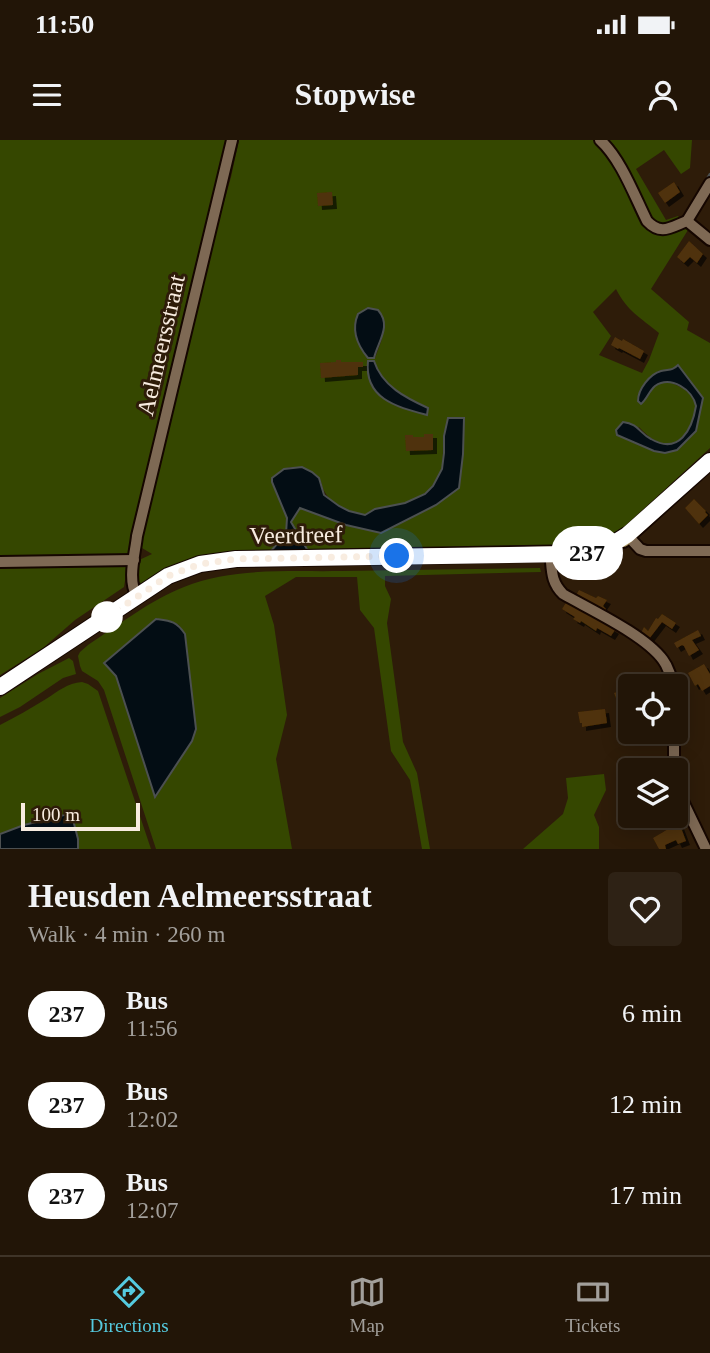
<!DOCTYPE html>
<meta charset="utf-8">
<style>
body{margin:0;font-family:Georgia,serif;background:#2e2215;color:#f1f3f6;height:100vh;display:flex;flex-direction:column;font-size:26px;white-space:nowrap}
*{box-sizing:border-box;margin:0}
p{font-size:23px;color:#a29f9b}
.icon{flex:none;width:38px;height:38px;fill:none;stroke:currentColor;stroke-width:2;stroke-linecap:round;stroke-linejoin:round}
.map{position:relative;height:709px;overflow:hidden}
.drawer{display:flex;flex-direction:column;background:#221507;flex:1}
.drawer>*{flex:none}
.badge{padding:0 14px;border-radius:23px;font-size:24px;line-height:46px}
.fabs{position:absolute;left:618px;top:534px;display:grid;gap:14px}
.fabs a{display:grid;place-items:center;width:70px;height:70px;border-radius:7px;background:#221507;box-shadow:0 4px 18px #0003,0 0 0 2px #3f3428;font-size:35px}
.scale{position:absolute;left:21px;bottom:18px;width:119px;box-sizing:border-box;padding-left:7px;border:4px solid #f8ece0;border-top:0;font-size:19px;line-height:24px;white-space:nowrap;color:#f8ece0;-webkit-text-stroke:5px #2e1c09;paint-order:stroke}
.you{position:absolute;width:35px;height:35px;margin:-18px;border:5px solid #fff;border-radius:50%;background:#1a73e8;box-shadow:0 0 0 10px #1a73e833}
.map>.badge{position:absolute;translate:-50% -50%;box-shadow:0 0 0 4px #fff}
.round{display:grid;place-items:center;flex:none;width:74px;height:74px;border-radius:7px;background:#2e2215}
.headline{display:flex;align-items:center;justify-content:space-between;height:119px;padding:0 28px}
h1{font-size:33px;font-weight:800;line-height:52px}
ul{padding:0;list-style:none}
li{display:flex;align-items:center;gap:21px;height:91px;padding:0 28px}
li div{flex:1}
li b{display:block;font-size:26px}
li em{font-style:normal}
li .badge{min-width:77px;font-weight:700;text-align:center}
.status{display:flex;justify-content:space-between;align-items:center;height:49px;padding:0 35px;background:#221507;direction:ltr}
.status svg{height:19px;fill:currentColor}
header{display:flex;justify-content:space-between;align-items:center;height:91px;padding:0 28px;background:#221507;font-size:32px;font-weight:800}
.menu{display:flex;justify-content:space-around;align-items:center;height:98px;border-top:2px solid #3f3428;background:#221507;font-size:19px;color:#a29f9b}
.menu a{display:grid;justify-items:center;gap:4px}
.menu .active{color:#55cadf}
.map>svg:first-child{display:block}
.green{fill:#354700;fill-rule:evenodd}
.water{fill:#030d14;stroke:#4c5051;stroke-width:2}
.lines{fill:none;stroke-linecap:round;stroke-linejoin:round}
.stream{stroke:#4c5051;stroke-width:2.5}
.building{fill:#4f310a;filter:url(#shadow)}
.minor-casing{stroke:#150600;stroke-width:14}
.major-casing{stroke:#150600;stroke-width:18}
.minor{stroke:#7e6954;stroke-width:10}
.major{stroke:#af9a64;stroke-width:14}
.line-casing{stroke:#fff;stroke-width:16}
.line{stroke:#fff;stroke-width:10}
.walk{stroke:#f8ece0;stroke-width:7;stroke-dasharray:0 12.6}
.stop-dot{fill:#fff;stroke:#fff;stroke-width:3.5}
.labels{text-anchor:middle;stroke-width:6;stroke-linejoin:round;paint-order:stroke}
.street-label{font-size:24px;fill:#f8ece0;stroke:#2e1c09}
</style>
<div class="status"><b>11:50</b><svg viewBox="0 0 49 12"><path d="M0 12V9h3v3zM5 12V6h3v6zM10 12V3h3v9zM15 12V0h3v12zM26 1h20v11H26zM47 4h2v5h-2z"/></svg></div>
<header><svg class="icon" aria-label="menu" viewBox="0 0 24 24"><path d="M4 6h16M4 12h16M4 18h16"/></svg>Stopwise<svg class="icon" aria-label="person" viewBox="0 0 24 24"><circle cx="12" cy="8" r="4"/><path d="M4 21q1-7 8-7t8 7"/></svg></header>
<div class="map">
<svg width="710" height="709" viewBox="0 0 710 709">
<defs>
<filter id="shadow"><feDropShadow dx="4" dy="4" stdDeviation="0" flood-color="#0009"/></filter>
</defs>
<rect width="100%" height="100%" fill="#2e1c09"/>
<g class="green">
<path d="M 0,0 L 227,0 L 204,100 L 213,101 L 231,37 L 239,0 L 692,0 L 690,28 L 681,34 L 664,10 L 636,29 L 666,80 L 678,76 L 688,90 L 651,149 L 689,182 L 687,190 L 710,203 L 710,308 L 615,395 L 601,405 L 586,410 L 308,411 L 291,382 L 300,368 L 346,385 L 381,393 L 459,348 L 463,314 L 464,279 L 448,278 C 447,283 445,288 444,294 C 441,314 447,327 433,345 C 424,358 405,364 390,367 C 385,368 379,367 374,370 C 369,372 367,376 360,375 C 342,372 324,359 321,342 L 291,327 C 281,329 276,334 272,342 L 287,378 L 286,394 L 270,412 L 144,445 C 134,440 136,431 137,421 L 152,414 L 142,408 L 141,401 L 129,413 L 123,415 L 0,420 ZM 616,149 C 627,171 641,178 659,193 L 649,220 L 642,233 L 599,215 L 611,196 L 593,172 ZM 368,169 L 382,199 L 375,218 L 368,218 C 356,204 353,192 358,174 ZM 374,221 C 382,246 406,258 428,267 L 399,267 L 381,257 ZM 673,229 L 703,258 L 683,305 C 665,319 646,308 627,300 L 639,287 C 667,318 689,303 696,266 C 694,257 690,253 682,248 C 667,239 658,240 647,255 L 645,244 L 658,231 Z"/>
<path d="M 128,422 L 124,447 L 75,480 L 43,508 L 0,535 L 0,424 Z"/>
<path d="M 540,428 L 541,432 L 385,436 L 385,446 L 391,459 L 387,483 L 403,602 L 417,633 L 430,709 L 422,709 L 410,640 L 391,611 L 374,488 L 360,470 L 357,437 L 296,437 L 265,456 L 274,485 L 287,575 L 276,619 L 292,709 L 156,709 L 104,550 L 98,541 L 82,531 L 80,526 L 78,516 L 80,512 L 88,505 C 117,486 152,459 184,447 C 233,427 290,432 342,431 C 408,430 474,429 540,428 ZM 171,481 L 179,485 L 185,494 L 196,589 L 192,601 L 156,657 L 116,536 L 104,523 Z"/>
<path d="M 69,518 L 73,521 L 76,534 L 63,538 L 20,567 L 0,577 L 0,558 L 38,534 Z"/>
<path d="M 82,542 L 88,544 L 98,551 L 151,709 L 78,709 L 78,699 L 45,681 L 24,685 L 0,694 L 0,585 C 16,577 31,568 46,559 C 59,551 67,543 82,542 Z"/>
<path d="M 604,634 L 606,650 L 594,675 L 599,687 L 599,709 L 523,709 L 563,674 L 568,658 L 566,638 Z"/>
</g>
<g class="water">
<path d="M 368,168 L 378,170 C 392,186 378,201 374,218 L 368,218 C 358,206 351,190 358,174 Z"/>
<path d="M 368,221 L 374,221 C 382,246 406,258 428,268 L 427,275 C 397,267 364,259 368,221 Z"/>
<path d="M 678,225 L 703,258 L 696,291 L 677,310 L 665,313 L 654,311 L 617,295 L 616,290 L 623,282 C 639,284 639,293 651,299 C 679,315 692,290 696,266 C 693,250 671,235 655,246 C 649,251 647,259 641,264 L 638,261 C 638,249 650,234 661,231 C 669,229 672,231 678,225 Z"/>
<path d="M 448,278 L 464,278 L 463,314 L 459,348 L 436,365 L 381,393 L 346,385 L 300,368 L 291,382 L 308,411 L 270,412 L 286,394 L 287,378 L 272,342 L 272,338 L 284,329 L 302,327 L 312,332 L 319,338 L 324,355 L 339,366 L 349,371 L 365,375 L 375,369 L 405,363 L 425,354 L 433,346 L 442,329 L 444,313 L 444,296 Z"/>
<path d="M 156,479 C 171,481 176,481 185,494 L 196,589 L 192,601 L 155,657 L 116,536 L 104,523 Z"/>
<path d="M 68,674 L 72,676 L 78,699 L 78,709 L 0,709 L 0,694 L 24,685 Z"/>
</g>
<g class="lines">
<path class="stream" d="M 705,42 L 710,34"/>
</g>
<g class="building">
<path d="M 674,42 L 680,52 L 665,63 L 658,53 Z"/>
<path d="M 332,52 L 333,65 L 318,66 L 317,53 Z"/>
<path d="M 689,101 L 703,114 L 697,123 L 690,117 L 684,123 L 677,117 Z"/>
<path d="M 615,197 L 622,201 L 623,199 L 644,211 L 640,219 L 619,208 L 618,209 L 611,205 Z"/>
<path d="M 336,220 L 341,220 L 341,222 L 363,222 L 363,227 L 358,227 L 358,235 L 321,238 L 320,223 L 336,222 Z"/>
<path d="M 424,294 L 433,294 L 433,310 L 406,311 L 405,295 L 413,295 L 413,297 L 424,297 Z"/>
<path d="M 694,359 L 706,371 L 705,372 L 708,375 L 699,384 L 685,368 Z"/>
<path d="M 579,450 L 596,458 L 598,456 L 607,460 L 603,466 L 606,469 L 604,473 L 575,457 Z"/>
<path d="M 567,461 L 615,490 L 611,496 L 597,488 L 596,491 L 581,481 L 580,483 L 573,479 L 575,477 L 562,469 Z"/>
<path d="M 662,474 L 676,483 L 672,489 L 662,482 L 649,499 L 641,493 L 644,487 L 648,491 L 656,478 L 658,479 Z"/>
<path d="M 698,490 L 701,496 L 692,500 L 699,510 L 689,516 L 684,506 L 682,505 L 677,508 L 674,503 Z"/>
<path d="M 704,524 L 710,534 L 710,546 L 702,551 L 698,544 L 695,546 L 688,533 Z"/>
<path d="M 630,547 L 630,562 L 619,566 L 614,553 Z"/>
<path d="M 605,569 L 607,583 L 582,587 L 582,583 L 580,583 L 578,572 Z"/>
<path d="M 680,685 L 686,701 L 678,704 L 676,700 L 665,705 L 666,709 L 659,709 L 653,698 L 670,688 L 671,689 Z"/>
</g>
<g class="lines">
<defs>
<g id="minor">
<path d="M 600,0 C 621,19 634,55 647,81 C 661,96 671,87 687,81 L 710,100"/>
<path d="M 687,81 L 710,43"/>
<path d="M 627,395 L 640,409 L 646,411 L 710,411"/>
<path d="M 0,422 L 134,420"/>
<path d="M 551,422 C 552,435 553,444 563,454 C 591,470 645,495 663,520 C 669,528 671,537 673,546"/>
<path d="M 137,457 C 127,439 135,415 137,396 L 232,0"/>
<path d="M 674,592 L 674,630"/>
<path d="M 676,640 L 681,657 L 706,709"/>
</g>
<g id="major">
<path d="M 623,400 L 710,321"/>
<path d="M 0,547 L 168,436 L 200,424 L 236,419 L 585,413 L 606,408 L 627,395"/>
</g>
</defs>
<use href="#minor" class="minor-casing"/>
<use href="#major" class="major-casing"/>
<use href="#minor" class="minor"/>
<use href="#major" class="major"/>
</g>
<g class="lines">
<defs>
<path id="line" d="M 0,547 L 168,436 L 200,424 L 236,419 L 571,414 L 596,411 L 606,408 L 627,395 L 710,321"/>
</defs>
<use href="#line" class="line-casing"/>
<use href="#line" class="line"/>
<path class="walk" d="M 107,477 L 168,436 L 200,424 L 236,419 L 397,416"/>
</g>
<circle class="stop-dot" cx="107" cy="477" r="14"/>
<g class="labels">
<g class="street-label">
<text transform="translate(161 205) rotate(-77)" y="8">Aelmeersstraat</text>
<text transform="translate(296 395) rotate(-1)" y="8">Veerdreef</text>
</g>
</g>
</svg>
<div class="fabs">
<a><svg class="icon" aria-label="locate" viewBox="0 0 24 24"><circle cx="12" cy="12" r="6"/><path d="M12 2v4M12 18v4M2 12h4M18 12h4"/></svg></a>
<a><svg class="icon" aria-label="layers" viewBox="0 0 24 24"><path d="M12 4l9 5-9 5-9-5zM3 14l9 5 9-5"/></svg></a>
</div>
<div class="scale">100 m</div>
<div class="you" style="left:397px;top:416px"></div>
<b class="badge" style="left:587px;top:413px;background:#fff;color:#111">237</b>
</div>
<section class="drawer">
<div class="headline"><div><h1>Heusden Aelmeersstraat</h1><p>Walk · 4 min · 260 m</p></div><a class="round"><svg class="icon" aria-label="heart" viewBox="0 0 24 24"><path d="M12 20l-8-8c-3-5 5-10 8-4 3-6 11-1 8 4z"/></svg></a></div>
<ul>
<li><span class="badge" style="background:#fff;color:#111">237</span><div><b>Bus</b><p>11:56</p></div><em>6 min</em></li>
<li><span class="badge" style="background:#fff;color:#111">237</span><div><b>Bus</b><p>12:02</p></div><em>12 min</em></li>
<li><span class="badge" style="background:#fff;color:#111">237</span><div><b>Bus</b><p>12:07</p></div><em>17 min</em></li>
</ul>
</section>
<nav class="menu">
<a class="active"><svg class="icon" aria-label="directions" viewBox="0 0 24 24"><path d="M12 3l9 9-9 9-9-9zM9 14v-3h6M13 9l2 2-2 2"/></svg>Directions</a>
<a><svg class="icon" aria-label="map" viewBox="0 0 24 24"><path d="M3 6l6-2 6 2 6-2v14l-6 2-6-2-6 2zM9 4v14M15 6v14"/></svg>Map</a>
<a><svg class="icon" aria-label="tickets" viewBox="0 0 24 24"><path d="M3 7h18v10H3zM15 7v10"/></svg>Tickets</a>
</nav>
